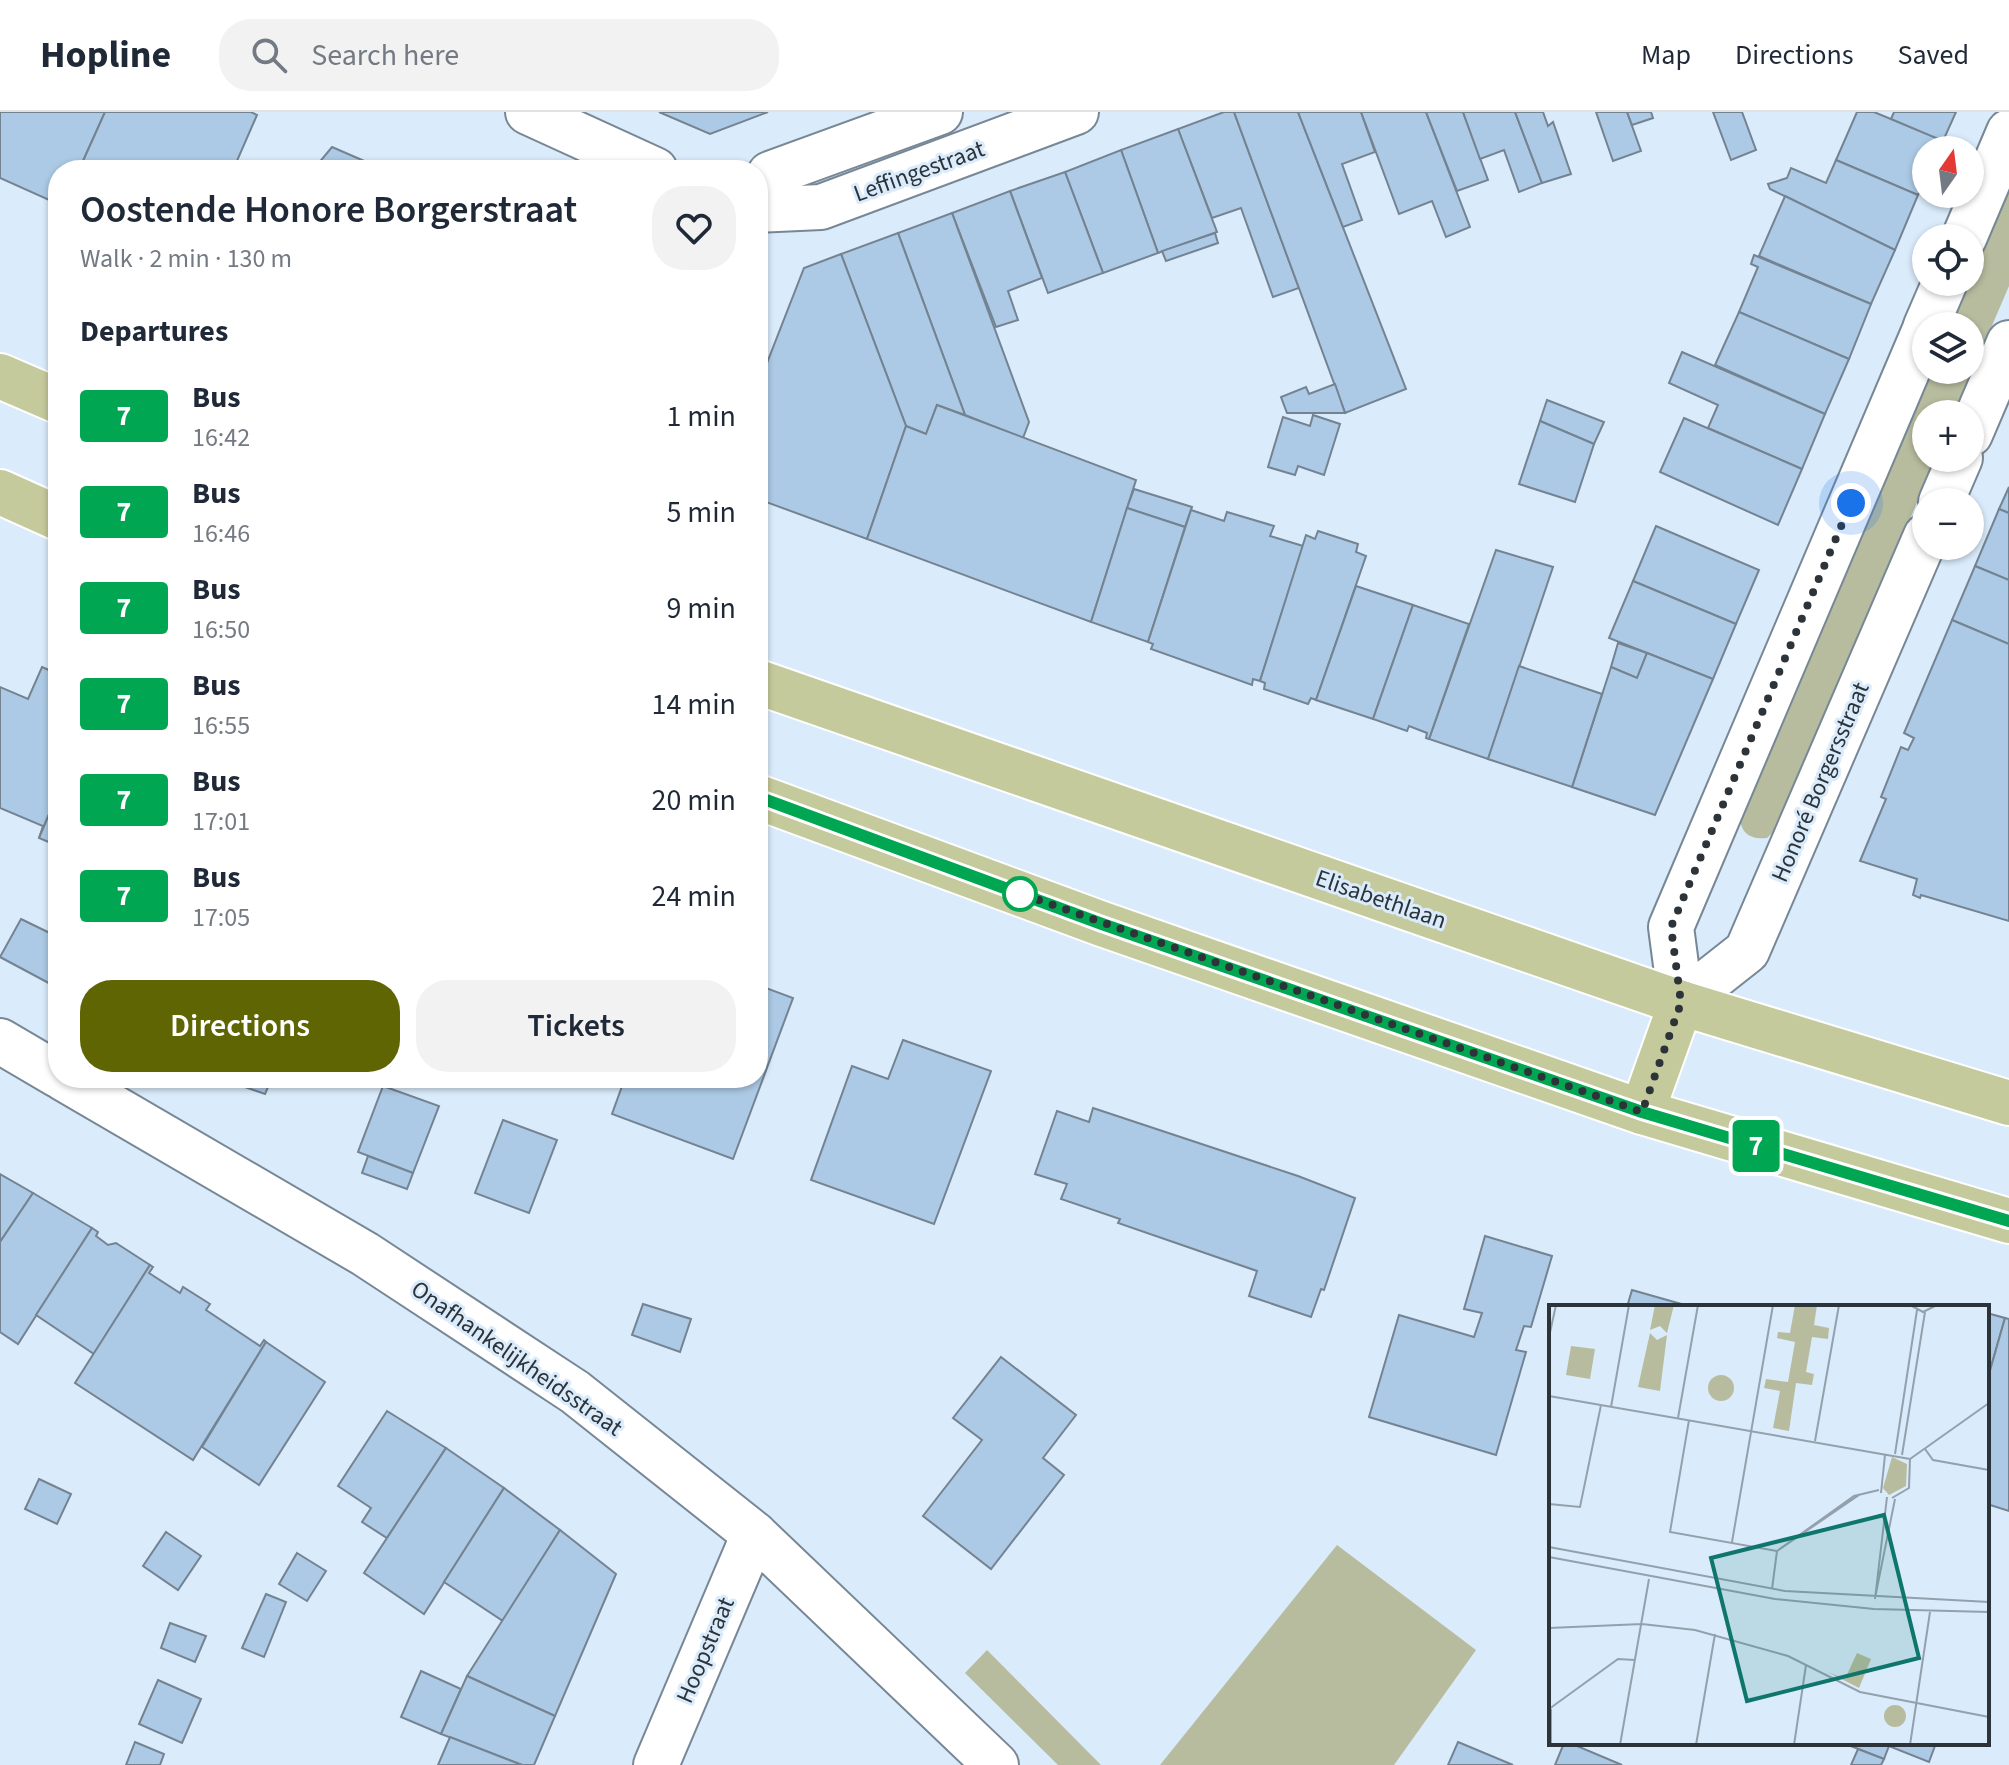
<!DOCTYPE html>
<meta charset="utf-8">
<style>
body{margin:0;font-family:"Source Sans 3",sans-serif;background:#f2f2f3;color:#1f2937;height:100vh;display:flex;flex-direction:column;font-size:30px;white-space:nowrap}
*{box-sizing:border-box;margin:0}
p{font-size:26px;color:#747a83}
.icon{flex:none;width:44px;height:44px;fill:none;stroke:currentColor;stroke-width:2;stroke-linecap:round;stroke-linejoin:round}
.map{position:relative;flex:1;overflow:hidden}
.panel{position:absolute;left:48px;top:48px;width:720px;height:928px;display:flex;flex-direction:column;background:#fff;border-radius:32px;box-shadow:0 2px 6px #0004}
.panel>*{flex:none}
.badge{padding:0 16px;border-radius:6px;font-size:28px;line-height:52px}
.needle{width:52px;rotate:14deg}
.fabs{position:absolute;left:1912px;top:24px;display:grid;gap:16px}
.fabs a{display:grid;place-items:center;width:72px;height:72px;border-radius:50%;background:#fff;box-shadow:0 2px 6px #0004;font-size:40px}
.you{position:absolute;width:40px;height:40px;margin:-20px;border:6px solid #fff;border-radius:50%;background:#1a73e8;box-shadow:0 0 0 12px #1a73e833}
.map>.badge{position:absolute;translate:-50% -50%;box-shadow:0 0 0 4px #fff}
h2{padding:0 32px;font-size:30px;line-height:72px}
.round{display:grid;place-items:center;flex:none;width:84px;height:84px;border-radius:32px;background:#f2f2f3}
.head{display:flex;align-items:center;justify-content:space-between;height:136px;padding:0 32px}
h1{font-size:38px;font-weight:600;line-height:60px}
.cta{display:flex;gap:16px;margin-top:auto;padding:16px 32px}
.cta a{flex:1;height:92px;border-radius:32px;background:#5f6503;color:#fff;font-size:32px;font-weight:600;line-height:92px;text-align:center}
.cta a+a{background:#f2f2f3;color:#1f2937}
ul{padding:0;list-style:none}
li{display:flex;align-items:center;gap:24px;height:96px;padding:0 32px}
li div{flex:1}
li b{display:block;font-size:30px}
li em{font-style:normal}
li .badge{min-width:88px;font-weight:700;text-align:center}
header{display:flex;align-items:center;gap:48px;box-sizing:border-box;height:112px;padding:0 40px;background:#fff;border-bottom:2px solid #e0e1e3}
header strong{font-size:38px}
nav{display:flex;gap:44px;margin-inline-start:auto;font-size:28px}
.search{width:560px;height:72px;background:#f2f2f3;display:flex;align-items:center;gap:20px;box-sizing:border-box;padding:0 28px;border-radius:32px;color:#747a83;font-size:30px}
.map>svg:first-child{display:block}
.green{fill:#b8bc9e}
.building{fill:#accae5;stroke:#748391;stroke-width:2}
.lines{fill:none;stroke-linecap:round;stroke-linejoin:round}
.street-casing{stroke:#778795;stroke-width:48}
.primary-casing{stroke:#fff;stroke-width:48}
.street{stroke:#fff;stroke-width:44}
.primary{stroke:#c5ca9c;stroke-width:44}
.line-casing{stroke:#fff;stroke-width:18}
.line{stroke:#00a651;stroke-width:12}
.walk{stroke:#2c3339;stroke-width:8;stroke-dasharray:0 14.4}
.stop-dot{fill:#fff;stroke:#00a651;stroke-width:4}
.labels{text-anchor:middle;stroke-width:6;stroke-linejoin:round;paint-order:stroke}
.street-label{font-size:24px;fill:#2c3339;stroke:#daebfb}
.inset-road{fill:none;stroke:#94a1ad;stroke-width:2}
.view{fill:#0f766e;fill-opacity:0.15;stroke:#0f766e;stroke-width:4}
.inset-edge{fill:none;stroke:#2c3339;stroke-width:4}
</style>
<header>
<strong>Hopline</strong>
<div class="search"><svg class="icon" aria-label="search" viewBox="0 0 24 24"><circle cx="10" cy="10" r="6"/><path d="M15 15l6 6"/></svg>Search here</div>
<nav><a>Map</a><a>Directions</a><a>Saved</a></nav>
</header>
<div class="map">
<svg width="2009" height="1653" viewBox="0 0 2009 1653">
<rect width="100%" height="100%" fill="#daebfb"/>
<g class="green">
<path d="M 2009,73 L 2009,174 L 1954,302 L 1926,302 L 1926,346 L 1936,346 L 1778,715 L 1767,726 C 1752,728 1740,722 1740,704 L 1930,258 L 1970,258 L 1970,214 L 1949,214 L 1968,170 L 1970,170 L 1970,164 Z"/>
<path d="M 1337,1433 L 1476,1538 L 1394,1653 L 1160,1653 Z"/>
<path d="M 987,1538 L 1101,1653 L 1058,1653 L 965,1561 Z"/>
</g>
<g class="building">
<path d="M 0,0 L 105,0 L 79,58 L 58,58 L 58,92 L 0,66 Z"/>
<path d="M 105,0 L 251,0 L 257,3 L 233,58 L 79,58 Z"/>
<path d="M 659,0 L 768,0 L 710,22 Z"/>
<path d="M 1224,0 L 1234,0 L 1299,176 L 1273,185 L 1241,96 L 1212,106 L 1178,17 Z"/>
<path d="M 1234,0 L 1298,0 L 1406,277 L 1345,301 Z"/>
<path d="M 1298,0 L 1361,0 L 1375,40 L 1342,52 L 1362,108 L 1343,115 Z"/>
<path d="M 1361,0 L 1426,0 L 1470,115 L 1446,125 L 1432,89 L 1399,102 Z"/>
<path d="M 1426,0 L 1463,0 L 1488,68 L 1457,79 Z"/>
<path d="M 1463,0 L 1515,0 L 1542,71 L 1519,80 L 1504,38 L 1480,47 Z"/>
<path d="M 1515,0 L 1543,0 L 1548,14 L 1553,10 L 1571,62 L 1542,71 Z"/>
<path d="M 1596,0 L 1627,0 L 1641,39 L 1613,49 Z"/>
<path d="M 1627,0 L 1651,0 L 1653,6 L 1632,13 Z"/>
<path d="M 1713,0 L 1742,0 L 1756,38 L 1731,48 Z"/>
<path d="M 1857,0 L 1874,0 L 1942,28 L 1938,38 L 1926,38 L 1926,66 L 1918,83 L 1836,48 Z"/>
<path d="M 1894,0 L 1956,0 L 1943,29 L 1891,7 Z"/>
<path d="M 1178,17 L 1217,120 L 1158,141 L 1121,38 Z"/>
<path d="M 332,35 L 385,58 L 313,58 Z"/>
<path d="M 1121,38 L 1158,141 L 1103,161 L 1065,60 Z"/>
<path d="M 1836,48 L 1918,83 L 1895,138 L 1770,77 L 1768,72 L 1787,66 L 1791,56 L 1826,71 Z"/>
<path d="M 1065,60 L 1103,161 L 1048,181 L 1010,79 Z"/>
<path d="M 1010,79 L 1042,166 L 1008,179 L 1018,208 L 996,215 L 952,101 Z"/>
<path d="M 1785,84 L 1895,138 L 1871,192 L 1759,144 Z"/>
<path d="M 952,101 L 1029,310 L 1023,326 L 965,303 L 898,121 Z"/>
<path d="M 898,121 L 965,303 L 937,293 L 926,322 L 906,314 L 841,142 Z"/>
<path d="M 1215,121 L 1218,131 L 1166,149 L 1162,139 Z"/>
<path d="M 841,142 L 906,314 L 867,427 L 758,387 L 758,274 L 804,156 Z"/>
<path d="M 1754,143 L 1871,192 L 1849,247 L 1739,200 L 1758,155 L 1751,152 Z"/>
<path d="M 1739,200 L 1849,247 L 1825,302 L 1715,253 Z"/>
<path d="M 1682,240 L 1825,302 L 1802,357 L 1708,316 L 1718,293 L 1669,271 Z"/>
<path d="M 1335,272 L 1345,301 L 1287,301 L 1281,285 L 1306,275 L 1309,282 Z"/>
<path d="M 1547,288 L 1604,310 L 1594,332 L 1540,309 Z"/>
<path d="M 937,293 L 1136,368 L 1091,510 L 867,427 L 906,314 L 926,322 Z"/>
<path d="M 1313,303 L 1340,312 L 1324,363 L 1298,354 L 1295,363 L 1268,355 L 1283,305 L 1310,314 Z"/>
<path d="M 1684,306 L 1802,357 L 1778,413 L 1660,360 Z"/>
<path d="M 1540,309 L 1594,332 L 1575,390 L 1519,372 Z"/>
<path d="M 2009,375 L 2009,401 L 1999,397 Z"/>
<path d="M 1134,377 L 1192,395 L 1185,415 L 1127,396 Z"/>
<path d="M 1127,396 L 1185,415 L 1148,530 L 1091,510 Z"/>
<path d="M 1999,397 L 2009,401 L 2009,468 L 1975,454 Z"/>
<path d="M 1191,398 L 1224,409 L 1227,400 L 1274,414 L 1270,424 L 1303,434 L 1260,569 L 1253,567 L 1252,573 L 1151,537 L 1153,532 L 1148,530 Z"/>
<path d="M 1656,414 L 1759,458 L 1736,512 L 1633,469 Z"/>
<path d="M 1318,419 L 1358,432 L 1356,440 L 1366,444 L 1316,588 L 1311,586 L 1308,592 L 1264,577 L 1265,571 L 1260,569 L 1306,423 L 1315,427 Z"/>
<path d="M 1496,438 L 1553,455 L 1488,647 L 1429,627 Z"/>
<path d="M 1975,454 L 2009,468 L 2009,532 L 1952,508 Z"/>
<path d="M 1633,469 L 1736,512 L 1713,567 L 1609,526 Z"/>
<path d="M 1356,474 L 1413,493 L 1373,607 L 1316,588 Z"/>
<path d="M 1413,493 L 1469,512 L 1429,627 L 1426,626 L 1427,621 L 1409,614 L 1407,619 L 1373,607 Z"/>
<path d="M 1952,508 L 2009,532 L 2009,809 L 1921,783 L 1920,786 L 1913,783 L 1917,767 L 1860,749 L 1886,687 L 1881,685 L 1901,635 L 1908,638 L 1914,626 L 1904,621 Z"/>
<path d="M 1618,531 L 1647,541 L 1637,566 L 1611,555 Z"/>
<path d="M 1647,541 L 1713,567 L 1655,703 L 1572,675 L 1611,555 L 1637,566 Z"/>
<path d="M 1519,554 L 1602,582 L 1572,675 L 1488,647 Z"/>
<path d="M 42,555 L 58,562 L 58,681 L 39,726 L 43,714 L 0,696 L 0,575 L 28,587 Z"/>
<path d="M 58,681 L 58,734 L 39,726 Z"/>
<path d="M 21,807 L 58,825 L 58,876 L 0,845 Z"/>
<path d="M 758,873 L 793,886 L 733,1047 L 612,1002 L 625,966 L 758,966 Z"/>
<path d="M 903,928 L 991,959 L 934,1112 L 811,1068 L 852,954 L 888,967 Z"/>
<path d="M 219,966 L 272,966 L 265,982 Z"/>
<path d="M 383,974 L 439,994 L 413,1061 L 358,1040 Z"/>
<path d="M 1093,996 L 1298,1064 L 1355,1086 L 1324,1178 L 1321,1177 L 1311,1205 L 1249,1184 L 1257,1159 L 1118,1111 L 1120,1107 L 1061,1087 L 1067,1072 L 1035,1062 L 1057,999 L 1089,1010 Z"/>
<path d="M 503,1008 L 557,1028 L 529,1101 L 475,1081 Z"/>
<path d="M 368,1044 L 413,1061 L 407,1077 L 362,1061 Z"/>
<path d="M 0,1062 L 33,1081 L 0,1130 Z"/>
<path d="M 33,1081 L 92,1116 L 18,1232 L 0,1220 L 0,1130 Z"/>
<path d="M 92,1116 L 98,1120 L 96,1124 L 108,1133 L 116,1131 L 150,1153 L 94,1242 L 36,1203 Z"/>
<path d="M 1485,1124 L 1552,1144 L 1531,1215 L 1524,1214 L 1516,1238 L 1526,1240 L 1496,1343 L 1369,1305 L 1399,1203 L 1474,1225 L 1482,1201 L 1464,1197 Z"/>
<path d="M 150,1153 L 153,1155 L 149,1161 L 180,1181 L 183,1175 L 210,1192 L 206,1198 L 260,1234 L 264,1228 L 266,1230 L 193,1348 L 75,1271 Z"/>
<path d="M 1632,1178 L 1692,1195 L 1627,1195 Z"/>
<path d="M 643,1192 L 691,1207 L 680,1240 L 632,1223 Z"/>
<path d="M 1987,1201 L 2005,1206 L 1987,1269 Z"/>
<path d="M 2005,1206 L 2009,1207 L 2009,1399 L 1987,1392 L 1987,1269 Z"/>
<path d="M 266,1230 L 325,1270 L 259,1373 L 202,1335 Z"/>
<path d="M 1001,1245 L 1076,1303 L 1043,1346 L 1064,1363 L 991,1457 L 923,1404 L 982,1328 L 953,1306 Z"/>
<path d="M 387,1299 L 446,1336 L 387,1426 L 362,1410 L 371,1396 L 338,1374 Z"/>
<path d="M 446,1336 L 504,1376 L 424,1502 L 364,1461 Z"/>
<path d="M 39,1367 L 71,1382 L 57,1412 L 25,1397 Z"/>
<path d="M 504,1376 L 560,1418 L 503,1509 L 444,1470 Z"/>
<path d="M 560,1418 L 616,1462 L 555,1604 L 467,1564 Z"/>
<path d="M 166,1420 L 201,1444 L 178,1478 L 143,1454 Z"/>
<path d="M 297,1441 L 326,1459 L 307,1489 L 279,1472 Z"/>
<path d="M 266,1482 L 286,1490 L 264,1545 L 242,1536 Z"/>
<path d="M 170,1511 L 206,1524 L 195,1550 L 161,1536 Z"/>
<path d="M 421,1559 L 461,1577 L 441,1622 L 401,1605 Z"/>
<path d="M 467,1564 L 555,1604 L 534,1653 L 522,1653 L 441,1622 Z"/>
<path d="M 158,1568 L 201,1587 L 182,1631 L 139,1612 Z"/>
<path d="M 450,1625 L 522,1653 L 438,1653 Z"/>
<path d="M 135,1630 L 164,1642 L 160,1653 L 126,1653 Z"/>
<path d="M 1458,1630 L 1513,1653 L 1448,1653 Z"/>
<path d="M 1564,1631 L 1570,1631 L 1622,1653 L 1555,1653 Z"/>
<path d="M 1843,1631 L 1936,1631 L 1929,1650 L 1889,1634 L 1884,1647 Z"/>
<path d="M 1858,1637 L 1884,1647 L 1881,1653 L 1851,1653 Z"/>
</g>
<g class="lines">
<defs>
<g id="street">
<path d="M 528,0 L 655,58"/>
<path d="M 758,79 L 770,62 L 940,0"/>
<path d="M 758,98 L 821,95 L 1076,0"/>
<path d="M 1964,126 L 2009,20"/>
<path d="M 1926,214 L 1945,170"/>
<path d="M 1970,322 L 2009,231"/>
<path d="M 1941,390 L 1960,346"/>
<path d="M 1681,891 L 1671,815 L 1926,215"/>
<path d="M 1681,891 L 1747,839 L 1926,424"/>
<path d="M 0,929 L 58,963"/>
<path d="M 63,966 L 365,1142 L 575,1280 L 754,1422 L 996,1653"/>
<path d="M 656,1653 L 754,1422"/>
</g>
<g id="primary">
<path d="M 0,264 L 58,289"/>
<path d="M 0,380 L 58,406"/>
<path d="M 758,570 L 1681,891 L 2009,991"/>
<path d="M 758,685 L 1102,812 L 1642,1000 L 2009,1109"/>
<path d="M 1642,1000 L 1681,891"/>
</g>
</defs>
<use href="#street" class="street-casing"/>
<use href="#primary" class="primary-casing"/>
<use href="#street" class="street"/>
<use href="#primary" class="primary"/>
</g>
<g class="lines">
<defs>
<path id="line" d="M 758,685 L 1102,812 L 1642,1000 L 2009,1109"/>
</defs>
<use href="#line" class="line-casing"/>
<use href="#line" class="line"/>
<path class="walk" d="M 1020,782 L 1016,780 L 1642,1000 L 1681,891 L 1671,815 L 1851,391"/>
</g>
<circle class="stop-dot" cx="1020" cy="782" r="16"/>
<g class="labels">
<g class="street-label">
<text transform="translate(919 59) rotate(-20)" y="8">Leffingestraat</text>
<text transform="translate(1820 670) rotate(-67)" y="8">Honoré Borgersstraat</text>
<text transform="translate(1381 787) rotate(19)" y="8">Elisabethlaan</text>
<text transform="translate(517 1246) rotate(35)" y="8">Onafhankelijkheidsstraat</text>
<text transform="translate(705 1538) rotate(-67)" y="8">Hoopstraat</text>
</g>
</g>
<g transform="translate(1549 1193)">
<rect width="440" height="440" fill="#daebfb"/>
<path d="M 106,0 L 125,0 L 118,28 L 111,21 L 101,25 ZM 246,0 L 268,0 L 265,20 L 280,23 L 279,34 L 263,32 L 257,67 L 265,69 L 263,80 L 247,78 L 240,126 L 224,123 L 231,86 L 215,83 L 217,74 L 239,77 L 246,37 L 228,33 L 229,27 L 241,28 ZM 101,28 L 108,35 L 118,30 L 111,86 L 89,82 ZM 22,41 L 46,44 L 41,74 L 17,70 ZM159 83a13 13 0 1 1 26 0a13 13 0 1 1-26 0ZM 343,152 L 358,159 L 357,181 L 340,190 L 334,183 ZM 308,348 L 322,354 L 310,383 L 279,367 L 296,374 ZM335 411a11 11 0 1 1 22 0a11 11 0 1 1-22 0Z" fill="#b8bc9e"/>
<path class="inset-road" d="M 361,0 L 374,7 L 388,0M 0,32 L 7,0M 0,91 L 361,154M 62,102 L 80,0M 129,113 L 149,0M 140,115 L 121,227 L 228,246 L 223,284M 266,136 L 290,0M 376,144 L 384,155 L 440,165M 346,149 L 368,5M 353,150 L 376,7M 361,154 L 440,98M 332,188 L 336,150M 310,190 L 228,246 L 305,191 L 330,185M 343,193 L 360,183 L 361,154M 0,199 L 31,202 L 52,100M 183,237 L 224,0M 0,242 L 236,286 L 440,297M 0,252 L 226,294 L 325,304 L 440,307M 326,293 L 346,194M 326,294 L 338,192M 0,323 L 93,319 L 146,325 L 239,351 L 311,387 L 440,412M 0,404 L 69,354 L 86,355M 2,440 L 2,404M 71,440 L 100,274M 147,440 L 166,329M 245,440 L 257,360M 361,440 L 381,307"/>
<path class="view" d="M 335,210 L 370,353 L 198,396 L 162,253 Z"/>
<rect width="440" height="440" class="inset-edge"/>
</g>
</svg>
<div class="fabs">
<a><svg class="needle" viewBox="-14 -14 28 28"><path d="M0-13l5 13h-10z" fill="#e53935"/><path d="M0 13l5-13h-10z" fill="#747a83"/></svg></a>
<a><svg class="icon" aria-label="locate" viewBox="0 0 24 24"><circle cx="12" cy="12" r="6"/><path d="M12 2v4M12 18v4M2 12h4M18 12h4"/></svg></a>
<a><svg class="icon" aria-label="layers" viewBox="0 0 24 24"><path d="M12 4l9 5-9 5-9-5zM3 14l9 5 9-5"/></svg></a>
<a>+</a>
<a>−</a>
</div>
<div class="you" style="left:1851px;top:391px"></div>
<b class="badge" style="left:1756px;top:1034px;background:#00a651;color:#fff">7</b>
<section class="panel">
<div class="head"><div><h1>Oostende Honore Borgerstraat</h1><p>Walk · 2 min · 130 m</p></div><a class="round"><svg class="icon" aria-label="heart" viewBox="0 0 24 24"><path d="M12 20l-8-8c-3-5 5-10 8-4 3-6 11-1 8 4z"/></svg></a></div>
<h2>Departures</h2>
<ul>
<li><span class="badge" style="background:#00a651;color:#fff">7</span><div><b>Bus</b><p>16:42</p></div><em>1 min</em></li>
<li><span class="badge" style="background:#00a651;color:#fff">7</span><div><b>Bus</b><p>16:46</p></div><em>5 min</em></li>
<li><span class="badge" style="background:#00a651;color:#fff">7</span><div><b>Bus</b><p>16:50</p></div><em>9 min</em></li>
<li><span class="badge" style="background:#00a651;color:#fff">7</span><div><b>Bus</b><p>16:55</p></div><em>14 min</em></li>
<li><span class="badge" style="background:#00a651;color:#fff">7</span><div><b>Bus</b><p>17:01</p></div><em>20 min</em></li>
<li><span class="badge" style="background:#00a651;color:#fff">7</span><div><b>Bus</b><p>17:05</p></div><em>24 min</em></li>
</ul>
<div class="cta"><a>Directions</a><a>Tickets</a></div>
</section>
</div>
